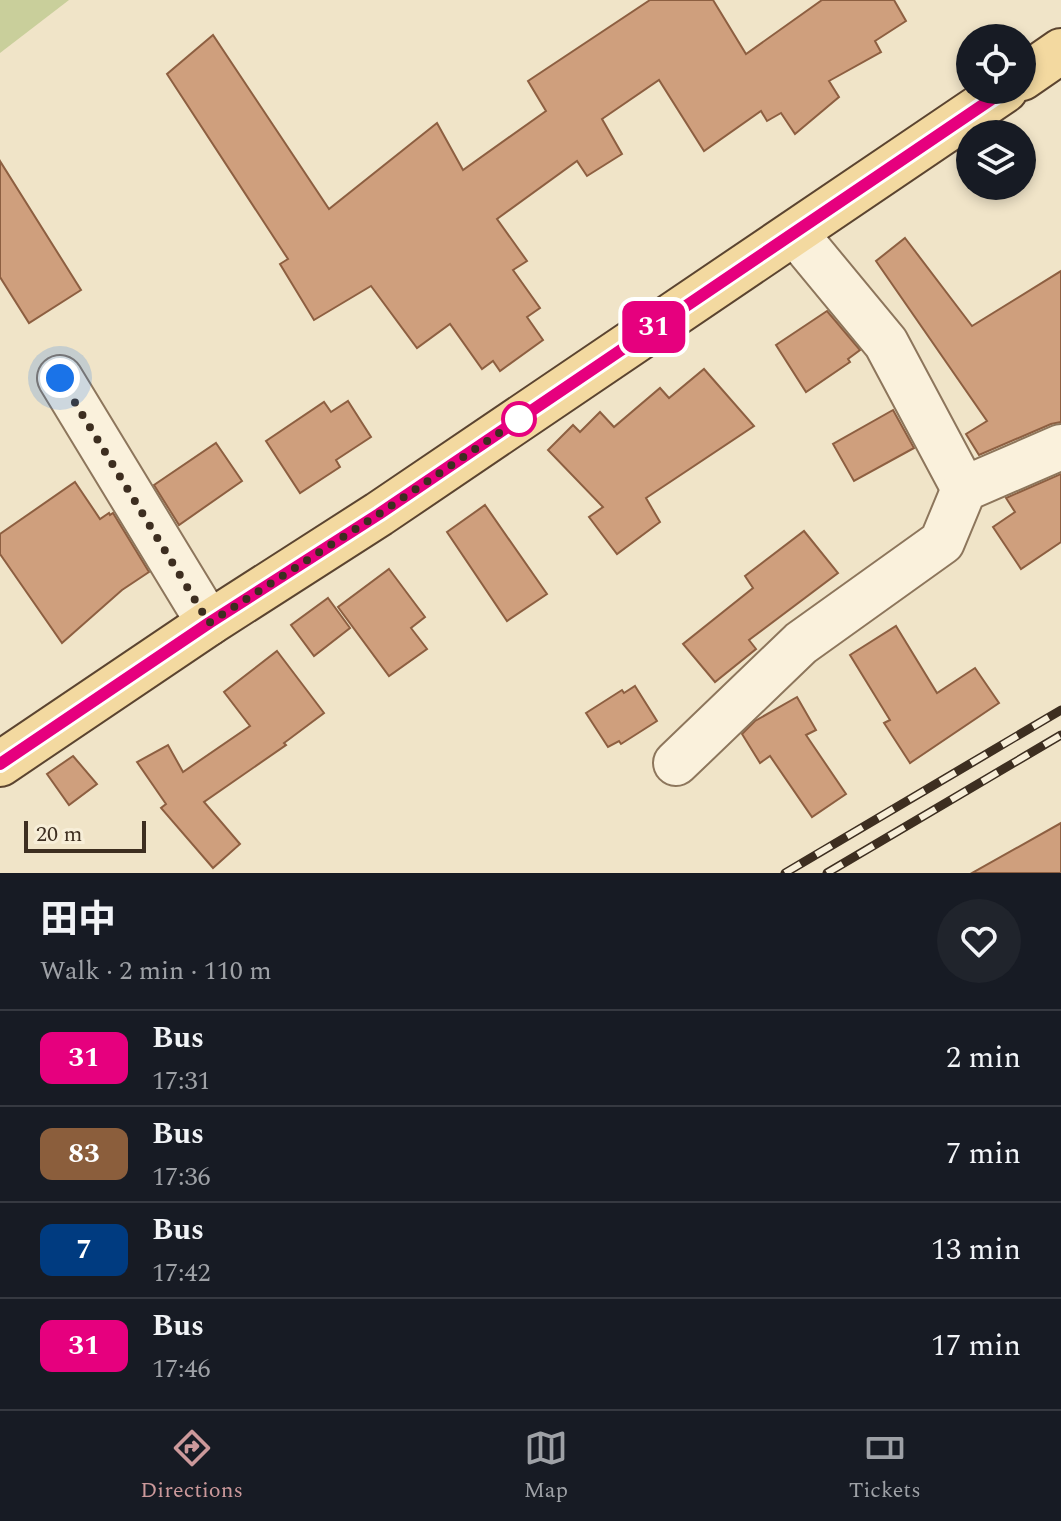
<!DOCTYPE html>
<meta charset="utf-8">
<style>
body{margin:0;font-family:Spectral,"Noto Sans JP",serif;background:#20242c;color:#f1f3f6;height:100vh;display:flex;flex-direction:column;font-size:30px;white-space:nowrap}
*{box-sizing:border-box;margin:0}
p{font-size:26px;color:#9ea1a6}
.icon{flex:none;width:44px;height:44px;fill:none;stroke:currentColor;stroke-width:2;stroke-linecap:round;stroke-linejoin:round}
.map{position:relative;height:873px;overflow:hidden}
.sheet{display:flex;flex-direction:column;background:#171b24;flex:1}
.sheet>*{flex:none}
.badge{padding:0 16px;border-radius:12px;font-size:28px;line-height:52px}
.fabs{position:absolute;left:956px;top:24px;display:grid;gap:16px}
.fabs a{display:grid;place-items:center;width:80px;height:80px;border-radius:50%;background:#171b24;box-shadow:0 4px 12px #0003;font-size:40px}
.scale{position:absolute;left:24px;bottom:20px;width:122px;box-sizing:border-box;padding-left:8px;border:4px solid #3d2e20;border-top:0;font-size:22px;line-height:28px;white-space:nowrap;color:#3d2e20;-webkit-text-stroke:6px #f7eed8;paint-order:stroke}
.you{position:absolute;width:40px;height:40px;margin:-20px;border:6px solid #fff;border-radius:50%;background:#1a73e8;box-shadow:0 0 0 12px #1a73e833}
.map>.badge{position:absolute;translate:-50% -50%;box-shadow:0 0 0 4px #fff}
.round{display:grid;place-items:center;flex:none;width:84px;height:84px;border-radius:42px;background:#20242c}
.overview{display:flex;align-items:center;justify-content:space-between;height:136px;padding:0 40px}
h1{font-size:38px;font-weight:700;line-height:60px}
ul{padding:0;list-style:none}
li{display:flex;align-items:center;gap:24px;height:96px;padding:0 40px;border-top:2px solid #363941}
li div{flex:1}
li b{display:block;font-size:30px}
li em{font-style:normal}
li .badge{min-width:88px;font-weight:700;text-align:center}
.tab-bar{display:flex;justify-content:space-around;align-items:center;height:112px;border-top:2px solid #363941;background:#171b24;font-size:22px;color:#9ea1a6}
.tab-bar a{display:grid;justify-items:center;gap:4px}
.tab-bar .active{color:#cc999b}
.map>svg:first-child{display:block}
.green{fill:#c9cf9b}
.building{fill:#cf9f7d;stroke:#8d5f41;stroke-width:2}
.lines{fill:none;stroke-linecap:round;stroke-linejoin:round}
.minor-casing{stroke:#8d765c;stroke-width:48}
.major-casing{stroke:#5b4430;stroke-width:48}
.minor{stroke:#faf1dc;stroke-width:44}
.major{stroke:#f3d9a0;stroke-width:44}
.rail-casing{stroke:#3d2e20;stroke-width:9}
.rail{stroke:#f7eed8;stroke-width:6;stroke-dasharray:18;stroke-linecap:butt}
.line-casing{stroke:#fff;stroke-width:18}
.line{stroke:#e6007e;stroke-width:12}
.walk{stroke:#3d2e20;stroke-width:8;stroke-dasharray:0 14.4}
.stop-dot{fill:#fff;stroke:#e6007e;stroke-width:4}
</style>
<div class="map">
<svg width="1061" height="873" viewBox="0 0 1061 873">
<rect width="100%" height="100%" fill="#f0e4c8"/>
<path class="green" d="M 0,0 L 69,0 L 0,53 Z"/>
<g class="building">
<path d="M 650,0 L 713,0 L 746,54 L 822,0 L 894,0 L 906,21 L 875,41 L 881,52 L 829,81 L 839,97 L 795,134 L 781,113 L 767,121 L 761,111 L 704,151 L 659,80 L 602,119 L 622,154 L 587,176 L 577,161 L 497,219 L 527,261 L 513,270 L 540,308 L 527,317 L 543,340 L 500,371 L 493,361 L 482,369 L 450,324 L 417,348 L 371,286 L 314,320 L 280,264 L 288,259 L 167,74 L 213,35 L 329,209 L 437,123 L 463,170 L 546,111 L 528,81 Z"/>
<path d="M 0,161 L 81,290 L 29,323 L 0,277 Z"/>
<path d="M 905,238 L 972,326 L 1061,271 L 1061,422 L 1051,424 L 979,455 L 966,434 L 987,421 L 876,261 Z"/>
<path d="M 827,311 L 860,350 L 848,359 L 850,362 L 806,392 L 776,345 Z"/>
<path d="M 704,369 L 754,426 L 646,498 L 660,522 L 617,554 L 589,517 L 603,507 L 548,450 L 573,425 L 580,432 L 600,412 L 614,427 L 660,388 L 669,398 Z"/>
<path d="M 348,401 L 371,437 L 336,460 L 340,467 L 300,493 L 266,441 L 324,402 L 331,412 Z"/>
<path d="M 893,410 L 914,448 L 854,481 L 833,444 Z"/>
<path d="M 216,443 L 242,481 L 179,525 L 154,485 Z"/>
<path d="M 1061,474 L 1061,542 L 1021,569 L 993,527 L 1015,512 L 1006,498 Z"/>
<path d="M 75,482 L 100,519 L 109,513 L 110,515 L 113,513 L 149,572 L 122,590 L 62,643 L 0,554 L 0,534 Z"/>
<path d="M 485,505 L 547,594 L 507,621 L 447,532 Z"/>
<path d="M 804,531 L 838,573 L 749,640 L 756,649 L 715,682 L 683,644 L 753,588 L 745,576 Z"/>
<path d="M 389,569 L 425,617 L 411,628 L 427,649 L 389,676 L 338,607 Z"/>
<path d="M 328,598 L 350,628 L 314,656 L 291,625 Z"/>
<path d="M 896,626 L 937,693 L 975,668 L 999,703 L 910,763 L 884,723 L 890,720 L 850,655 Z"/>
<path d="M 277,651 L 324,713 L 284,743 L 286,745 L 204,802 L 240,844 L 213,868 L 161,808 L 166,804 L 137,762 L 168,745 L 183,772 L 250,726 L 224,692 Z"/>
<path d="M 635,686 L 657,721 L 621,744 L 619,741 L 608,747 L 586,713 L 622,690 L 624,693 Z"/>
<path d="M 797,697 L 816,730 L 806,735 L 846,794 L 812,817 L 770,756 L 760,763 L 742,734 L 755,721 Z"/>
<path d="M 73,756 L 97,784 L 69,805 L 47,774 Z"/>
<path d="M 1061,823 L 1061,873 L 972,873 Z"/>
</g>
<g class="lines">
<defs>
<g id="minor">
<path d="M 795,233 L 886,343 L 964,489"/>
<path d="M 60,378 L 209,623"/>
<path d="M 676,763 L 801,643 L 942,542 L 964,489 L 1061,447"/>
</g>
<g id="major">
<path d="M 1022,78 L 1061,51"/>
<path d="M 0,764 L 209,623 L 379,514 L 1005,90"/>
</g>
</defs>
<use href="#minor" class="minor-casing"/>
<use href="#major" class="major-casing"/>
<use href="#minor" class="minor"/>
<use href="#major" class="major"/>
<defs>
<g id="rail">
<path d="M 785,873 L 1061,710"/>
<path d="M 827,873 L 1061,735"/>
</g>
</defs>
<use href="#rail" class="rail-casing"/>
<use href="#rail" class="rail"/>
</g>
<g class="lines">
<defs>
<path id="line" d="M 0,764 L 209,623 L 379,514 L 1005,90"/>
</defs>
<use href="#line" class="line-casing"/>
<use href="#line" class="line"/>
<path class="walk" d="M 60,378 L 209,623 L 379,514 L 530,412 L 519,419"/>
</g>
<circle class="stop-dot" cx="519" cy="419" r="16"/>
</svg>
<div class="fabs">
<a><svg class="icon" aria-label="locate" viewBox="0 0 24 24"><circle cx="12" cy="12" r="6"/><path d="M12 2v4M12 18v4M2 12h4M18 12h4"/></svg></a>
<a><svg class="icon" aria-label="layers" viewBox="0 0 24 24"><path d="M12 4l9 5-9 5-9-5zM3 14l9 5 9-5"/></svg></a>
</div>
<div class="scale">20 m</div>
<div class="you" style="left:60px;top:378px"></div>
<b class="badge" style="left:654px;top:327px;background:#e6007e;color:#fff">31</b>
</div>
<section class="sheet">
<div class="overview"><div><h1>田中</h1><p>Walk · 2 min · 110 m</p></div><a class="round"><svg class="icon" aria-label="heart" viewBox="0 0 24 24"><path d="M12 20l-8-8c-3-5 5-10 8-4 3-6 11-1 8 4z"/></svg></a></div>
<ul>
<li><span class="badge" style="background:#e6007e;color:#fff">31</span><div><b>Bus</b><p>17:31</p></div><em>2 min</em></li>
<li><span class="badge" style="background:#8b5e3c;color:#fff">83</span><div><b>Bus</b><p>17:36</p></div><em>7 min</em></li>
<li><span class="badge" style="background:#003b80;color:#fff">7</span><div><b>Bus</b><p>17:42</p></div><em>13 min</em></li>
<li><span class="badge" style="background:#e6007e;color:#fff">31</span><div><b>Bus</b><p>17:46</p></div><em>17 min</em></li>
</ul>
</section>
<nav class="tab-bar">
<a class="active"><svg class="icon" aria-label="directions" viewBox="0 0 24 24"><path d="M12 3l9 9-9 9-9-9zM9 14v-3h6M13 9l2 2-2 2"/></svg>Directions</a>
<a><svg class="icon" aria-label="map" viewBox="0 0 24 24"><path d="M3 6l6-2 6 2 6-2v14l-6 2-6-2-6 2zM9 4v14M15 6v14"/></svg>Map</a>
<a><svg class="icon" aria-label="tickets" viewBox="0 0 24 24"><path d="M3 7h18v10H3zM15 7v10"/></svg>Tickets</a>
</nav>
